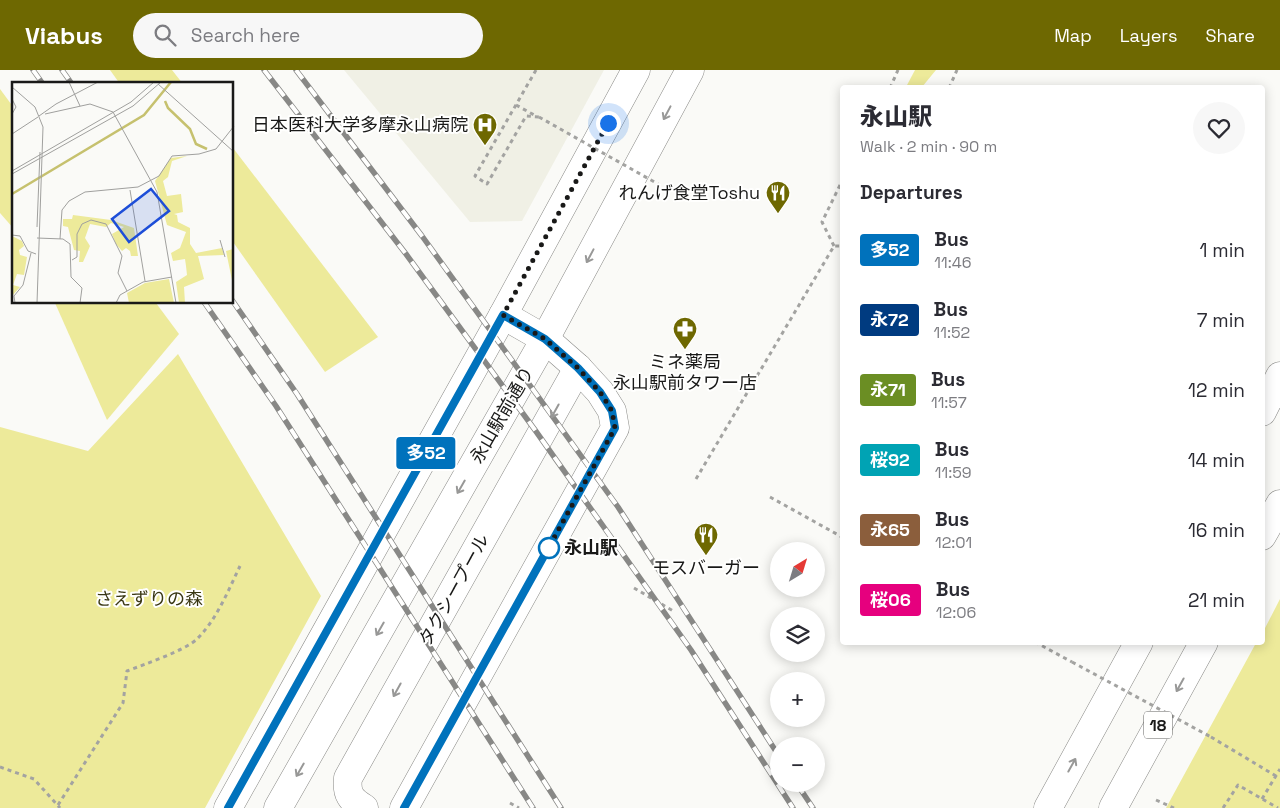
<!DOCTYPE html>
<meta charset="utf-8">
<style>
body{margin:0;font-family:"Space Grotesk","Noto Sans JP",sans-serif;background:#f7f7f7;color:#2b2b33;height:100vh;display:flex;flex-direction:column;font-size:19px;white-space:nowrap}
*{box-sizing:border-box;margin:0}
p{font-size:16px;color:#7c7c81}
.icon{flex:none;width:28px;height:28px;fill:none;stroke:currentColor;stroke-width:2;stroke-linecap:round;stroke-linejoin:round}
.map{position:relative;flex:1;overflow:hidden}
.side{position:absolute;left:840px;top:15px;width:425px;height:560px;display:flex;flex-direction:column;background:#fff;border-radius:5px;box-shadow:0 2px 12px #0003}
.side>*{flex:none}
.badge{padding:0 10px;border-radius:4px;font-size:18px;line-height:32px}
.needle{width:32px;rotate:38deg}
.tools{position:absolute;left:770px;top:472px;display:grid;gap:10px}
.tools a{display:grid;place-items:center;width:55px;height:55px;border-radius:50%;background:#fff;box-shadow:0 2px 12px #0003;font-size:25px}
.you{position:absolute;width:25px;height:25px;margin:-12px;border:4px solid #fff;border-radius:50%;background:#1a73e8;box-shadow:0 0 0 8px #1a73e833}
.map>.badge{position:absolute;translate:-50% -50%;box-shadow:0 0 0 2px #fff}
h2{padding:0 20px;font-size:19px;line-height:45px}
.round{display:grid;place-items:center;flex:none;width:52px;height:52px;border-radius:26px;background:#f7f7f7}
.overview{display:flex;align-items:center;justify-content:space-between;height:85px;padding:0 20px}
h1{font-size:24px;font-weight:800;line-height:38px}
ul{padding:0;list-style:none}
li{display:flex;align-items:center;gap:15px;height:70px;padding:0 20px}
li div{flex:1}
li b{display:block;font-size:19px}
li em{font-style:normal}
li .badge{min-width:55px;font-weight:700;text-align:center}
header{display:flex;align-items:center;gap:30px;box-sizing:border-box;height:70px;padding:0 25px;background:#6e6801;color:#fff}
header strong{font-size:24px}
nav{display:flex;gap:28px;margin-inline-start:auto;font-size:18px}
.search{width:350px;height:45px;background:#f7f7f7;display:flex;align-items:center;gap:12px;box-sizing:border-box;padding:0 18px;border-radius:28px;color:#7c7c81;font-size:19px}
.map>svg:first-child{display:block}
.built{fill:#f0f0e5}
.green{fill:#edea9a}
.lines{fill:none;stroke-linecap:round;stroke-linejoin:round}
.minor-casing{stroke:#898986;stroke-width:29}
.major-casing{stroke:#898986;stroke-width:29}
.path{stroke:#a3a3a1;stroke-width:3;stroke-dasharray:4 4;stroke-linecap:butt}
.minor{stroke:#fff;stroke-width:28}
.major{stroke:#fff;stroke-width:28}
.rail-casing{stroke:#888886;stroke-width:5.5}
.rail{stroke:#fffffe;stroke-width:4;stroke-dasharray:11;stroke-linecap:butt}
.path-bridge{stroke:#a3a3a1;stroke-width:3;stroke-dasharray:4 4;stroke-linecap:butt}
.oneway{stroke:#989897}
.line-casing{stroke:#fff;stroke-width:11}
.line{stroke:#0072bc;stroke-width:8}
.walk{stroke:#191918;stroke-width:5;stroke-dasharray:0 9}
.stop-dot{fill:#fff;stroke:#0072bc;stroke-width:2.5}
.labels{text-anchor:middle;stroke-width:4;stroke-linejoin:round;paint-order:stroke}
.shield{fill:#fffffe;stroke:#5e5e5d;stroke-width:1}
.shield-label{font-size:16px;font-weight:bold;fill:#191918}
.poi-label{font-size:18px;fill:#191918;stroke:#fffffe;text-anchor:end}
.street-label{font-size:18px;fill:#191918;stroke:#fffffe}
.stop-label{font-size:18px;font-weight:bold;fill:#191918;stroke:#fffffe;text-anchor:start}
.park-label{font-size:18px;fill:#3a3814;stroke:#fffffe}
.inset-river{fill:none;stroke:#c6c16e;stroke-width:2.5}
.inset-road{fill:none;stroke:#a0a09e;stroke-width:1}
.view{fill:#1d4ed8;fill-opacity:0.15;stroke:#1d4ed8;stroke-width:2.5}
.inset-edge{fill:none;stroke:#191918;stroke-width:2.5}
</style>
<header>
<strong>Viabus</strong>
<div class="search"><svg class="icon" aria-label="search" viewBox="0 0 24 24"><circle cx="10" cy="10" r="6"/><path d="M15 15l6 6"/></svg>Search here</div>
<nav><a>Map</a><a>Layers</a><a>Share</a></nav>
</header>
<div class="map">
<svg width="1280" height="738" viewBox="0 0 1280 738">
<rect width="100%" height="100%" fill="#fafaf7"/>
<path class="built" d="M 344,0 L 604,0 L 522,151 L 470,152 Z"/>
<g class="green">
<path d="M 110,0 L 172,0 L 183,14 L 120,14 Z"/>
<path d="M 915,0 L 936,0 L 922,17 L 906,17 Z"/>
<path d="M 0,19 L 14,38 L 14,159 L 0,143 Z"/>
<path d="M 233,78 L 378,267 L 325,302 L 233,172 Z"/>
<path d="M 55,233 L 156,233 L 179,264 L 107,350 Z"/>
<path d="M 178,284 L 321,526 L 205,738 L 0,738 L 0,357 L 88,381 Z"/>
<path d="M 1280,529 L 1280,738 L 1166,738 L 1256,573 L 1262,572 L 1263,562 Z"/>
</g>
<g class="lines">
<defs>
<g id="minor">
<path d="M 228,738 L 503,245 L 636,0"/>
<path d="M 278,738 L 545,269 L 690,0"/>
<path d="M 364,738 C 351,730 346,724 348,708 L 578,298"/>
<path d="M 404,738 L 615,358 L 612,341 L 600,322 L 578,298 L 545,269 L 503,245"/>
</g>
<g id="major">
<path d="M 1262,342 L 1280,306"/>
<path d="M 1262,466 L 1280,434"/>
<path d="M 1048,738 L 1139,572"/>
<path d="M 1113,738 L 1204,572"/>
</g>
</defs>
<use href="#minor" class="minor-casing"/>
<use href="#major" class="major-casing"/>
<g class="path">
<path d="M 536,0 L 475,106 L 487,114 L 526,46 L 539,47"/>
<path d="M 890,18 L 898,0"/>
<path d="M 949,18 L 957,0"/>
<path d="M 516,35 L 536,46"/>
<path d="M 834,176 L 822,152 L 842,111"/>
<path d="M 696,409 L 834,176 L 842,176"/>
<path d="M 770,427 L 842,467"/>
<path d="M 634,518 L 675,542"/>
<path d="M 1035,572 L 1072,592"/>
<path d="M 1211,667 L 1276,706"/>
<path d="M 0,697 L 34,709 L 60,738"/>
<path d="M 1262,729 L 1280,699"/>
<path d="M 1156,730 L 1174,738"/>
<path d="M 510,733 L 519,738"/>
<path d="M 58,735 L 123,633 L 127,601 C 145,594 184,581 197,569 C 217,549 228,521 240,496"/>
<path d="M 1223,738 L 1238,715 L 1278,738"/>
</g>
<use href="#minor" class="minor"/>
<use href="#major" class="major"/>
<defs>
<g id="rail">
<path d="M 33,0 L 43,14"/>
<path d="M 62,0 L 72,14"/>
<path d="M 264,0 L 406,184 L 535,360 L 691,580 L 793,738"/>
<path d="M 296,0 L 422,166 L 618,437 L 779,686"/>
<path d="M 232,230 L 297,324 L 561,738"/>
<path d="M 204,232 L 276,336 L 533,738"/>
<path d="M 797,714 L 813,738"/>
</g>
</defs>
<use href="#rail" class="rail-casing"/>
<use href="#rail" class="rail"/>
<g class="path-bridge">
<path d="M 539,47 L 658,114"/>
<path d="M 1072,592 L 1211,667"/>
</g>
</g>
<defs><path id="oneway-shaft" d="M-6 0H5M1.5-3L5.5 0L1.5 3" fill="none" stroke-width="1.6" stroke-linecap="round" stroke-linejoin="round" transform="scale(1.25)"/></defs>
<g class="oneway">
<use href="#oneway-shaft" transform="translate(667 43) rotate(118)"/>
<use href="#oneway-shaft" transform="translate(590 186) rotate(118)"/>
<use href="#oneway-shaft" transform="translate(555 341) rotate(119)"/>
<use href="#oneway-shaft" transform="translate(461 417) rotate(120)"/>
<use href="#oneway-shaft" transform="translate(380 559) rotate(120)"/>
<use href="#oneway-shaft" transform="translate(1180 615) rotate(119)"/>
<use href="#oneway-shaft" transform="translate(397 620) rotate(119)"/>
<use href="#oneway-shaft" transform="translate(1072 695) rotate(-61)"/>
<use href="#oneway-shaft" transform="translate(300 700) rotate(120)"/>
</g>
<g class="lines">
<defs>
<path id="line" d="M 228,738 L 503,245 L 545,269 L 578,298 L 600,322 L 612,341 L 615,358 L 404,738"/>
</defs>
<use href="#line" class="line-casing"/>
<use href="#line" class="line"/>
<path class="walk" d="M 549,478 L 545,484 L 615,358 L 612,341 L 600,322 L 578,298 L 545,269 L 503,245 L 608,53"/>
</g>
<defs>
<symbol id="hospital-pin" viewBox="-11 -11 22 30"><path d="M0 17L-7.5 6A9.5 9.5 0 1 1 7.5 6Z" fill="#6e6801" stroke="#fffffe"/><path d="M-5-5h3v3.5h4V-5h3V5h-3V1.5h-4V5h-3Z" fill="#fff"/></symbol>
<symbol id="restaurant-pin" viewBox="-11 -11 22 30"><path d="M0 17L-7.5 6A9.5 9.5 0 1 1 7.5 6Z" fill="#6e6801" stroke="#fffffe"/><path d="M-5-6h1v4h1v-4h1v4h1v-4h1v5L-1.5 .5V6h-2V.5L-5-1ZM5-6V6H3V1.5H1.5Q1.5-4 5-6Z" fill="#fff"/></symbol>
<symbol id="pharmacy-pin" viewBox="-11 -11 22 30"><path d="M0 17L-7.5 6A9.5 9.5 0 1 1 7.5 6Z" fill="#6e6801" stroke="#fffffe"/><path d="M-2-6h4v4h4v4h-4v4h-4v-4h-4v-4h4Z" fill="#fff"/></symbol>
</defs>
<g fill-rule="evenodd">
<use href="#hospital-pin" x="471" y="41" width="28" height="38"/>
<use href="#restaurant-pin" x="764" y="109" width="28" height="38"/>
<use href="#pharmacy-pin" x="671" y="245" width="28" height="38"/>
<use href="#restaurant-pin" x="692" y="451" width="28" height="38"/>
</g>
<circle class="stop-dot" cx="549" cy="478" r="10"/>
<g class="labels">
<rect class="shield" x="1144" y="641.5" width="28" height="27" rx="4"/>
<g class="shield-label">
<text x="1158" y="661">18</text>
</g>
<g class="poi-label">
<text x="468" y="61">日本医科大学多摩永山病院</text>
<text x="760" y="129">れんげ食堂Toshu</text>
<text x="685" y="298" text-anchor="middle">ミネ薬局<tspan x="685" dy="21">永山駅前タワー店</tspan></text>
<text x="706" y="504" text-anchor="middle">モスバーガー</text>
</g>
<g class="street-label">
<text transform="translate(502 345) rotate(-60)" y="6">永山駅前通り</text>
<text transform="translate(454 520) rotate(-61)" y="6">タクシープール</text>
</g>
<g class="stop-label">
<text x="564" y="484">永山駅</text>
</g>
<g class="park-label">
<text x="149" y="535">さえずりの森</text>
</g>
</g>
<g transform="translate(12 12)">
<rect width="221" height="221" fill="#fafaf7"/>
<path d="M 175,74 L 160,79 L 156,95 L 151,99 L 155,114 L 169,112 L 171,130 L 162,132 L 165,133 L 166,140 L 178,146 L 178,162 L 184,171 L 210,166 L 212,173 L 186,174 L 192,197 L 172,205 L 173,221 L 167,221 L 164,200 L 175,193 L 174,184 L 173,177 L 161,179 L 159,171 L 168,166 L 174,150 L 155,143 L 143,99 L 159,76 ZM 61,133 L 99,138 L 122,146 L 126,174 L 119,174 L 118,169 L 114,166 L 110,169 L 104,162 L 100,152 L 112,145 L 99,141 L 94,145 L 78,142 L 73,156 L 78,164 L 71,180 L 67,180 L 68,169 L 62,168 L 56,145 L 51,144 L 51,137 L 60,137 ZM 0,154 L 10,159 L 12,164 L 7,168 L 8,173 L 15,175 L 12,193 L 5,192 L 1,203 L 8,205 L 0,214 ZM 221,167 L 221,203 L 214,169 ZM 157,197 L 162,221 L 117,221 L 115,211 L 133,201 Z" fill="#edea9a"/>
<path class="inset-river" d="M 153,19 L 156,26 L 178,47 L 184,62 L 195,67M 0,112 L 132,33 L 159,0"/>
<path class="inset-road" d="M 57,0 L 68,24M 146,2 L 222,70M 0,5 L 23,25 L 31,45 L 25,221M 0,17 L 4,25 L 0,32M 101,30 L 145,110 L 164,221M 33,32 L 78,22 L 101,30M 27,34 L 44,22 L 86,0M 0,52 L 26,35M 0,89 L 119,20 L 142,0M 0,92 L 121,24 L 149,0M 118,108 L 133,199M 25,145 L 28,70M 0,153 L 8,154 L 16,169 L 24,172M 25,156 L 51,157 L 58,162 L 59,195 L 70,206 L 68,221M 48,157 L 50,128 L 57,119 L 73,110 L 126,105 L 147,94 L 160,74 L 187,72 L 204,67 L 222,44M 208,158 L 213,175M 60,178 L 65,175 L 65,152 L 70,142 L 79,138 L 94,142 L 110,174 L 106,191 L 115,209M 3,221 L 2,214 L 11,203 L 19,171M 104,221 L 108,213 L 131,200 L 160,195"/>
<path class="view" d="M 139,107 L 157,129 L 117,160 L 100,137 Z"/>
<rect width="221" height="221" class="inset-edge"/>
</g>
</svg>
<div class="tools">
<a><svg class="needle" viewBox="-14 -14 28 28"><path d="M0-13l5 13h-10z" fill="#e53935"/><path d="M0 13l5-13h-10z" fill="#7c7c81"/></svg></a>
<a><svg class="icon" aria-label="layers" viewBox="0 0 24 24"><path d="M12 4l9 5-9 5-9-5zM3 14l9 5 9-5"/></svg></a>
<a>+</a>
<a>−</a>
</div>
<div class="you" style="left:608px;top:53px"></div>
<b class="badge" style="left:426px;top:383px;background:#0072bc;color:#fff">多52</b>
<section class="side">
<div class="overview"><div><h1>永山駅</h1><p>Walk · 2 min · 90 m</p></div><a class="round"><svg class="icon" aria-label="heart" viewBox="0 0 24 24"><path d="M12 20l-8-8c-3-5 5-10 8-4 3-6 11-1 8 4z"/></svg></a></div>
<h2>Departures</h2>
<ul>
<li><span class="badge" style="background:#0072bc;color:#fff">多52</span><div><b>Bus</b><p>11:46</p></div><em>1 min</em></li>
<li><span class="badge" style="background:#003b80;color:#fff">永72</span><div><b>Bus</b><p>11:52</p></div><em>7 min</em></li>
<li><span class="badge" style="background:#6b8e23;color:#fff">永71</span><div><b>Bus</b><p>11:57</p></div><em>12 min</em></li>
<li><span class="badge" style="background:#00a3b4;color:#fff">桜92</span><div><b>Bus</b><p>11:59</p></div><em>14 min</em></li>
<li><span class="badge" style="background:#8b5e3c;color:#fff">永65</span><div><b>Bus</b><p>12:01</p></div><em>16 min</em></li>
<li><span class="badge" style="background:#e6007e;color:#fff">桜06</span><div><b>Bus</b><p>12:06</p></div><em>21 min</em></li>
</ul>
</section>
</div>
